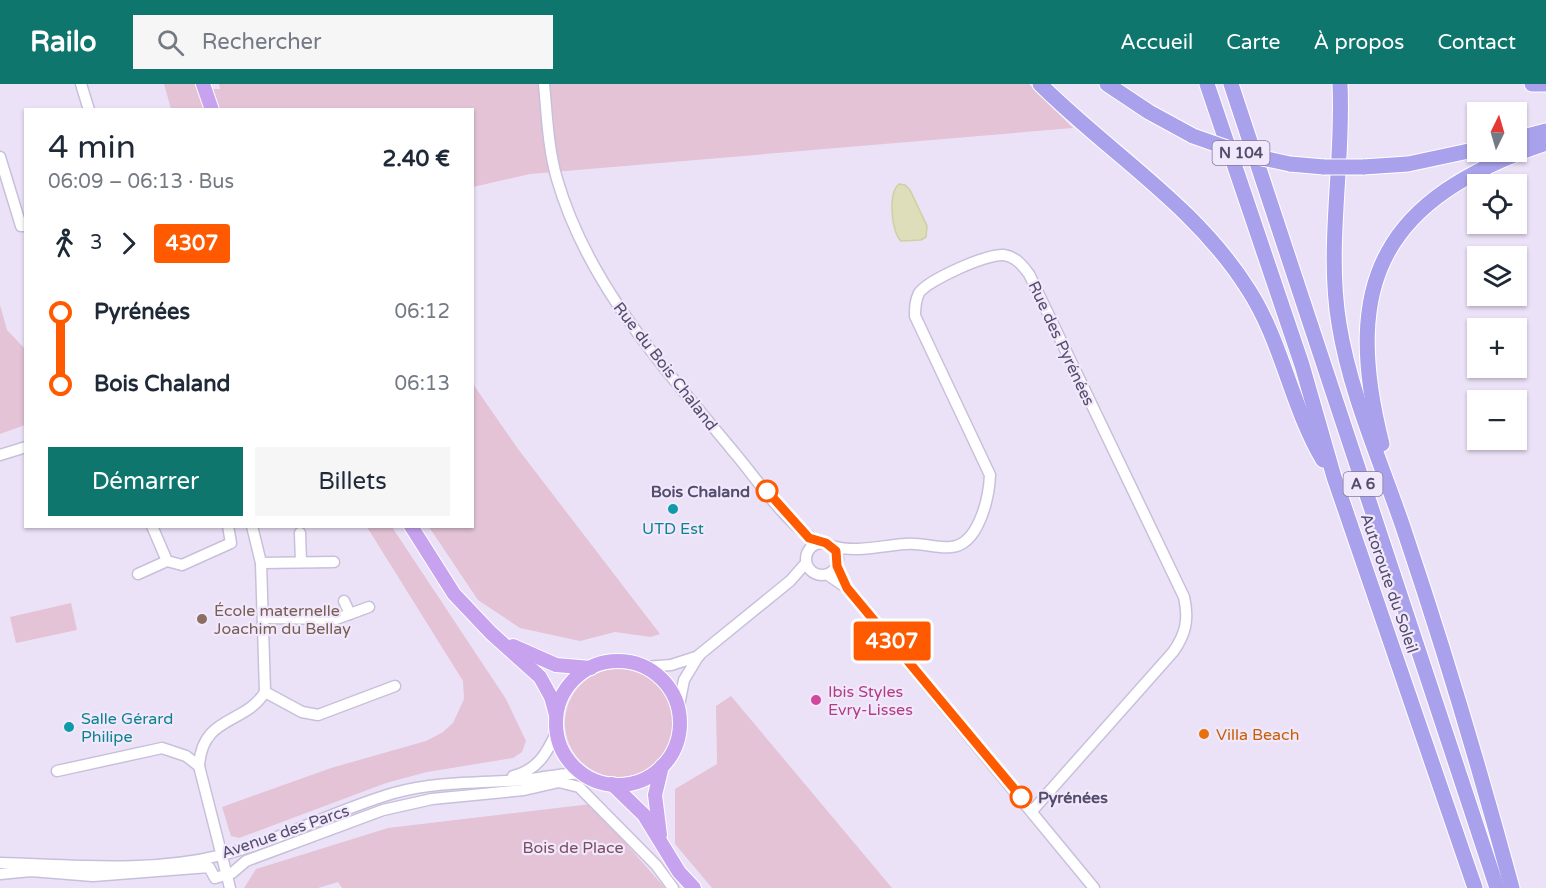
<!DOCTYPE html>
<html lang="fr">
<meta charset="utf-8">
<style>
body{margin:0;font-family:"Varela Round",sans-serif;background:#f6f6f7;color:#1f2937;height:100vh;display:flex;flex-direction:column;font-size:22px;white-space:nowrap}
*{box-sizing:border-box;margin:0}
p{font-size:20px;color:#747a83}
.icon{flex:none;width:33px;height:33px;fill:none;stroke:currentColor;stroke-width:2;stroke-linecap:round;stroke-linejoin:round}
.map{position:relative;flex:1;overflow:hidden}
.sheet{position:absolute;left:24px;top:24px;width:450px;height:420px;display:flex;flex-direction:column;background:#fff;border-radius:0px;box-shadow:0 2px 4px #0004}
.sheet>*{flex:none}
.badge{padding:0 12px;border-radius:4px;font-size:21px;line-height:39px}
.needle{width:39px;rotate:5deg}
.buttons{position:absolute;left:1467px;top:18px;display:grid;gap:12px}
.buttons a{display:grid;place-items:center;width:60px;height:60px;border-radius:0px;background:#fff;box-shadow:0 2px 4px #0004;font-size:30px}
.map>.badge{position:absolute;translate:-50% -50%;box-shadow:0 0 0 3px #fff}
.legs{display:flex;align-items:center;gap:9px;height:66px;padding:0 24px;font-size:20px}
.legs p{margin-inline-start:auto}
.summary{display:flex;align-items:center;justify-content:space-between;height:102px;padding:0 24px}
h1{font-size:33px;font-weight:600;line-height:45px}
.cta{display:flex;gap:12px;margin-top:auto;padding:12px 24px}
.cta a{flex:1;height:69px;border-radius:0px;background:#0f766e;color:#fff;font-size:24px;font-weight:600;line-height:69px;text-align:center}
.cta a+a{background:#f6f6f7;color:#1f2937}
ul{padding:0 24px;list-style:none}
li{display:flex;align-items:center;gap:21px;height:72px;font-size:22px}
li i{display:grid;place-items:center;width:9px;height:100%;margin:0 8px;background:currentColor}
li i::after{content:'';width:15px;height:15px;margin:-8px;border:4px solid;border-radius:50%;background:#fff}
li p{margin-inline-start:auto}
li:first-child i{background:linear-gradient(#0000 50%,currentColor 0)}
li:last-child i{background:linear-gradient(currentColor 50%,#0000 0)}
header{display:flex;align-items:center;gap:36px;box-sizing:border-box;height:84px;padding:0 30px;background:#0f766e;color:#fff}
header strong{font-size:28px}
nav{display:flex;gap:33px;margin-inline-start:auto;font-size:21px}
.search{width:420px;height:54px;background:#f6f6f7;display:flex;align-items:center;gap:15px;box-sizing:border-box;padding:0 21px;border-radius:0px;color:#747a83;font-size:22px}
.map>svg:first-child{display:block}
.green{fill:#e3c3d5}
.water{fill:#dfdeba;stroke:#cfcfa2;stroke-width:1.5}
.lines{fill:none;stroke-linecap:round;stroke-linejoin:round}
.minor-casing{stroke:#c8c0db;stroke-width:13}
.major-casing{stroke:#fff;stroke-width:16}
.highway-casing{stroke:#fff;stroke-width:17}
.minor{stroke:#fff;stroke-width:10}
.major{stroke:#c7a3ef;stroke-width:14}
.highway{stroke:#a9a1eb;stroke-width:15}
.highway-bridge-casing{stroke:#fff;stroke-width:17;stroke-linecap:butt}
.highway-bridge{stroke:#a9a1eb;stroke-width:15}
.line-1-casing{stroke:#fff;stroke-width:14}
.line-1{stroke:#ff5a00;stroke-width:9}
.stop-1-dot{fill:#fff;stroke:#ff5a00;stroke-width:3}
.culture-dot{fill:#0f9aa8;stroke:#f1e8fc;stroke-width:2}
.education-dot{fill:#8d6e63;stroke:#f1e8fc;stroke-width:2}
.hotel-dot{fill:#d1479c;stroke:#f1e8fc;stroke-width:2}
.food-dot{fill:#e8710a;stroke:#f1e8fc;stroke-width:2}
.labels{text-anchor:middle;stroke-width:4.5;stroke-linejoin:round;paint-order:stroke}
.shield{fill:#f1e8fc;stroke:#827b97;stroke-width:1.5}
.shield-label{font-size:15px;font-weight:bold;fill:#534c6c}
.street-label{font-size:16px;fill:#534c6c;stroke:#f1e8fc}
.stop-label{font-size:16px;font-weight:bold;fill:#534c6c;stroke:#f1e8fc;text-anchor:end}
.culture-label{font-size:16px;fill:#0d838f;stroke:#f1e8fc}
.education-label{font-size:16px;fill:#785e54;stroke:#f1e8fc;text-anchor:start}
.hotel-label{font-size:16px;fill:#b23c85;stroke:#f1e8fc;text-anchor:start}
.food-label{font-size:16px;fill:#c56008;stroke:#f1e8fc;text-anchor:start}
.park-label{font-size:16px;fill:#7c4c62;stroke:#f1e8fc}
</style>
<header>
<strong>Railo</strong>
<div class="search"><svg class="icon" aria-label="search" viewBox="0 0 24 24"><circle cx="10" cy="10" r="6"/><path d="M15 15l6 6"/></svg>Rechercher</div>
<nav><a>Accueil</a><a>Carte</a><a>À propos</a><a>Contact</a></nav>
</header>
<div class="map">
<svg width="1546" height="804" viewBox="0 0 1546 804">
<rect width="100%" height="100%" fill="#ece2f8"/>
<g class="green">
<path d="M 164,0 L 195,0 L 204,25 L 171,25 Z"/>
<path d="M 219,0 L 1029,0 L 1073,44 L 530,90 L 473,103 L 472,26 L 215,25 L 207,5 L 220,5 Z"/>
<path d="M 0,221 L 7,246 L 26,266 L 25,341 L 0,350 Z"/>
<path d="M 473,300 L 518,365 L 660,550 L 651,553 L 615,548 L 580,557 L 520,544 L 478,516 L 429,443 L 472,442 Z"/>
<path d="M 367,443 L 392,443 L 506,615 L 526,657 L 522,668 L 513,674 L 427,688 L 386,699 L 239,754 L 231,752 L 222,723 L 331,684 L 426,657 L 443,648 L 453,639 L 464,615 L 463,597 Z"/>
<path d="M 71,519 L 77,546 L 16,559 L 10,533 Z"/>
<circle cx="619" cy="639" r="54"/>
<path d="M 731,612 L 892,804 L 712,804 L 675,760 L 675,705 L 717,680 L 716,622 Z"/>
<path d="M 591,720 L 665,804 L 342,804 L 338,798 L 318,804 L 244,804 L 256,785 L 388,744 Z"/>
</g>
<path class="water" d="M 899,100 L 905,101 L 910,106 L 927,142 L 926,153 L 921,156 L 901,157 C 891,148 888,109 899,100 Z"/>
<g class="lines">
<defs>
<g id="minor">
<path d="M 81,0 L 89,26"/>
<path d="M 544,0 C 547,31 548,64 557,95 C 588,202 664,283 733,367 C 758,396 787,442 820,459"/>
<path d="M 0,73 L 21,142 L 26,142"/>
<path d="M 0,371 L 26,363"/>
<path d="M 152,442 L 167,477"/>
<path d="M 300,449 L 301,478"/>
<circle cx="822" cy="475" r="16"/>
<path d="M 832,462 C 856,469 880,462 905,460 C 921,458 936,465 951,463 C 979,461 989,413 990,391 L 915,232 C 915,224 915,217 919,209 C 928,196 988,169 1004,171 C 1016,173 1022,181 1029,190 L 1184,513 C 1189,535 1186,550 1173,568 L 1032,727"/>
<path d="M 261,479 L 334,478"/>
<path d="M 138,490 L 167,477 L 182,481 L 231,459 L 228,442"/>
<path d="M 828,491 L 847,504 L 1094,804"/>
<path d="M 344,517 L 350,530"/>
<path d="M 264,534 L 336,535 L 369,523"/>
<path d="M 645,583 L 671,581 L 699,572"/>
<path d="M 265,608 L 302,628 L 318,631 L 395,602"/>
<path d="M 678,626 L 684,596 L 699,571 L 790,497 L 806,479"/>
<path d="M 57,687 L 162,664 L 186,672 L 199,682"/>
<path d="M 513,692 C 538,686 547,669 557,647"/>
<path d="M 0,779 C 74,781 149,789 222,771 C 281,756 335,726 394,709 C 437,697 480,699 525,696 C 545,694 562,688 583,690"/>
<path d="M 0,790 L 31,787 L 93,792 L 209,783 L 215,794 L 232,789 L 246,777 L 383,726 L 432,715 L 524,706 L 559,698 L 579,703 L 656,781 L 673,804"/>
<path d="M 230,804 L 199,682 C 202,631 245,641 265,608 L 261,479 L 252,442"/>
</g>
<g id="major">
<path d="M 203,0 L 212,26"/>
<path d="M 411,442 L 454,510 L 491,549 L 540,593 L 551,613 L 556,631"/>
<path d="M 513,562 L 556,581 L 591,584"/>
<circle cx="618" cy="639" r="62"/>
<path d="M 612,700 L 644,731 L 679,788 L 694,804"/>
<path d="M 660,751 L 655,711 L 662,682"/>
</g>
<g id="highway">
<path d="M 1040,0 C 1109,69 1195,121 1248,205 C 1282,257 1291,322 1323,376"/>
<path d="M 1107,0 L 1149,28 L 1193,52"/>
<path d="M 1207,0 L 1302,281 L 1334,393 L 1475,804"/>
<path d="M 1231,0 L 1497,804"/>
<path d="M 1340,0 C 1344,80 1326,161 1339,240 C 1351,314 1383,382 1406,452 C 1445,568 1480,686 1512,804"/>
<path d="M 1532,0 L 1546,0"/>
<path d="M 1516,55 L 1546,47"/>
<path d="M 1290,80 L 1324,83"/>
<path d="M 1363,83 L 1408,80 L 1478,65"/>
<path d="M 1382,360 C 1340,195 1385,114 1546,59"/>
</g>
</defs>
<use href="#minor" class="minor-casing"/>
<use href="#major" class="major-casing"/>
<use href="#highway" class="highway-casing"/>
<use href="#minor" class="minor"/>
<use href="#major" class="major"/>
<use href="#highway" class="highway"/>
<defs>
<g id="highway-bridge">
<path d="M 1193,52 L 1244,70 L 1290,80"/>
<path d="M 1324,83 L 1363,83"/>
</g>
</defs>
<use href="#highway-bridge" class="highway-bridge-casing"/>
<use href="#highway-bridge" class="highway-bridge"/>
</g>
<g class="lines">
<defs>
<path id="line-1" d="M 767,407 L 809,454 L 826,459 L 836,467 L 837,482 L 847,504 L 1021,713"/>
</defs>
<use href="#line-1" class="line-1-casing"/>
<use href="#line-1" class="line-1"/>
</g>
<g class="stop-1-dot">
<circle cx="767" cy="407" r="10"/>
<circle cx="1021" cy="713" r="10"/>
</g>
<g class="culture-dot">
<circle cx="673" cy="425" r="6"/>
<circle cx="69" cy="643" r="6"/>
</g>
<circle class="education-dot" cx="202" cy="535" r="6"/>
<circle class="hotel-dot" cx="816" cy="616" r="6"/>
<circle class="food-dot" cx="1204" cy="650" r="6"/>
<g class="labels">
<g class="shield">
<rect x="1212.5" y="57" width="57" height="24" rx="4.5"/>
<rect x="1343.5" y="388" width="39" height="24" rx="4.5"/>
</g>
<g class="shield-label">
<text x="1241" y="74">N 104</text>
<text x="1363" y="405">A 6</text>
</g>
<g class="street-label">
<text transform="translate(1062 259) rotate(65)" y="6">Rue des Pyrénées</text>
<text transform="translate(666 282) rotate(52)" y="6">Rue du Bois Chaland</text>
<text transform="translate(1390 499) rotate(71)" y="6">Autoroute du Soleil</text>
<text transform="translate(285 747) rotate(-19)" y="6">Avenue des Parcs</text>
</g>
<g class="stop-label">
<text x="750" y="413">Bois Chaland</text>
<text x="1038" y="719" text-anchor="start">Pyrénées</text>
</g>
<g class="culture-label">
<text x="673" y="450">UTD Est</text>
<text x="81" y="640" text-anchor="start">Salle Gérard<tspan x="81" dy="18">Philipe</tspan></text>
</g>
<g class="education-label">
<text x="214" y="532">École maternelle<tspan x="214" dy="18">Joachim du Bellay</tspan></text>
</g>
<g class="hotel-label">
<text x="828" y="613">Ibis Styles<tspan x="828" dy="18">Evry-Lisses</tspan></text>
</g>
<g class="food-label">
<text x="1216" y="656">Villa Beach</text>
</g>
<g class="park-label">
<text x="573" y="769">Bois de Place</text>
</g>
</g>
</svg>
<div class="buttons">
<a><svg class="needle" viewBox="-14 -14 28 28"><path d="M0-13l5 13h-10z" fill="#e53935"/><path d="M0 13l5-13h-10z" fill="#747a83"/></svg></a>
<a><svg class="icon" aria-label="locate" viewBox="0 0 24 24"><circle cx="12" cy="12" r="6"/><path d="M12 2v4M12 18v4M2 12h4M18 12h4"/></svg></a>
<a><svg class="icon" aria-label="layers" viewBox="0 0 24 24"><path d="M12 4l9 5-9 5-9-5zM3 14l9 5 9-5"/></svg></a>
<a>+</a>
<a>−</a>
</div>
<b class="badge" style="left:892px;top:557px;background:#ff5a00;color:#fff">4307</b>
<section class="sheet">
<div class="summary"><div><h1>4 min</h1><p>06:09 – 06:13 · Bus</p></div><b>2.40 €</b></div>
<div class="legs"><svg class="icon" aria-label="walk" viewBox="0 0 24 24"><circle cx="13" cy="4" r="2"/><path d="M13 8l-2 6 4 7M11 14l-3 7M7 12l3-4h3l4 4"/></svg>3<svg class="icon" aria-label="forward" viewBox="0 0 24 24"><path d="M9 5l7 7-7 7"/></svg><b class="badge" style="background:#ff5a00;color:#fff">4307</b></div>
<ul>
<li><i style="color:#ff5a00"></i><b>Pyrénées</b><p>06:12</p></li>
<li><i style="color:#ff5a00"></i><b>Bois Chaland</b><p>06:13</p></li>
</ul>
<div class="cta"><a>Démarrer</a><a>Billets</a></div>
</section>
</div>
